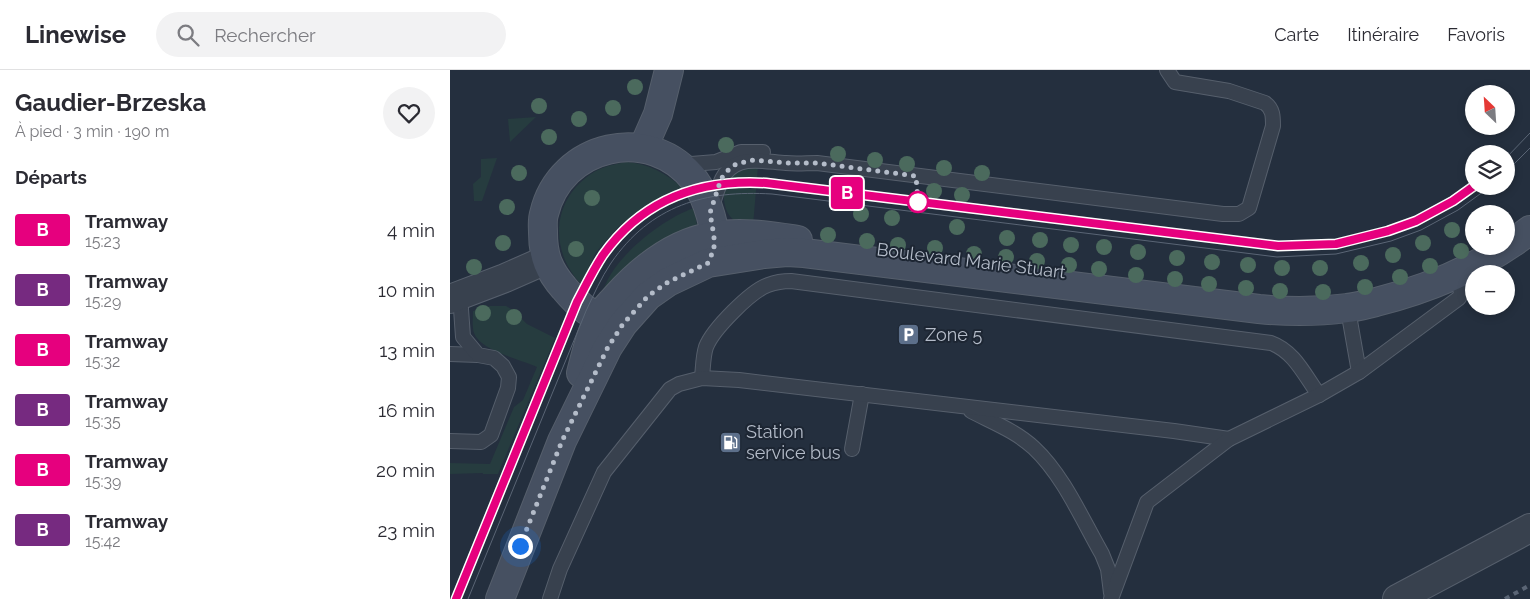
<!DOCTYPE html>
<html lang="fr">
<meta charset="utf-8">
<style>
body{margin:0;font-family:Raleway,sans-serif;background:#f2f2f3;color:#2b2b33;height:100vh;display:flex;flex-direction:column;font-size:19px;white-space:nowrap}
*{box-sizing:border-box;margin:0}
p{font-size:16px;color:#7c7c81}
.icon{flex:none;width:28px;height:28px;fill:none;stroke:currentColor;stroke-width:2;stroke-linecap:round;stroke-linejoin:round}
.map{position:relative;flex:1;overflow:hidden}
.side{display:flex;flex-direction:column;background:#fff;width:450px}
.side>*{flex:none}
.badge{padding:0 10px;border-radius:4px;font-size:18px;line-height:32px}
.needle{width:32px;rotate:335deg}
.buttons{position:absolute;left:1015px;top:15px;display:grid;gap:10px}
.buttons a{display:grid;place-items:center;width:50px;height:50px;border-radius:50%;background:#fff;box-shadow:0 2px 8px #0003;font-size:25px}
.you{position:absolute;width:25px;height:25px;margin:-12px;border:4px solid #fff;border-radius:50%;background:#1a73e8;box-shadow:0 0 0 8px #1a73e833}
.map>.badge{position:absolute;translate:-50% -50%;box-shadow:0 0 0 2px #fff}
h2{padding:0 15px;font-size:19px;line-height:45px}
.round{display:grid;place-items:center;flex:none;width:52px;height:52px;border-radius:26px;background:#f2f2f3}
.overview{display:flex;align-items:center;justify-content:space-between;height:85px;padding:0 15px}
h1{font-size:24px;font-weight:700;line-height:38px}
ul{padding:0;list-style:none}
li{display:flex;align-items:center;gap:15px;height:60px;padding:0 15px}
li div{flex:1}
li b{display:block;font-size:19px}
li em{font-style:normal}
li .badge{min-width:55px;font-weight:700;text-align:center}
header{display:flex;align-items:center;gap:30px;box-sizing:border-box;height:70px;padding:0 25px;background:#fff;border-bottom:1px solid #e1e1e2}
header strong{font-size:24px}
nav{display:flex;gap:28px;margin-inline-start:auto;font-size:18px}
.search{width:350px;height:45px;background:#f2f2f3;display:flex;align-items:center;gap:12px;box-sizing:border-box;padding:0 18px;border-radius:28px;color:#7c7c81;font-size:19px}
main{display:flex;flex:1;min-height:0}
.map>svg:first-child{display:block}
.green{fill:#263c3f}
.lines{fill:none;stroke-linecap:round;stroke-linejoin:round}
.service-casing{stroke:#565f6c;stroke-width:16}
.minor-casing{stroke:#565f6c;stroke-width:30}
.secondary-casing{stroke:#565f6c;stroke-width:30}
.service{stroke:#38414e;stroke-width:14}
.minor{stroke:#38414e;stroke-width:28}
.secondary{stroke:#465061;stroke-width:28}
.tram{stroke:#5a6575;stroke-width:1}
.rail{stroke:#5a6575;stroke-width:4;stroke-dasharray:5 5;stroke-linecap:butt}
.tree{fill:#4b6a5d}
.line-casing{stroke:#fff;stroke-width:11}
.line{stroke:#e6007e;stroke-width:8}
.walk{stroke:#b4bcc9;stroke-width:5;stroke-dasharray:0 9}
.stop-dot{fill:#fff;stroke:#e6007e;stroke-width:2.5}
.labels{text-anchor:middle;stroke-width:4;stroke-linejoin:round;paint-order:stroke}
.street-label{font-size:18px;fill:#b4bcc9;stroke:#1d2633}
.poi-label{font-size:18px;fill:#b4bcc9;stroke:#1d2633;text-anchor:start}
</style>
<header>
<strong>Linewise</strong>
<div class="search"><svg class="icon" aria-label="search" viewBox="0 0 24 24"><circle cx="10" cy="10" r="6"/><path d="M15 15l6 6"/></svg>Rechercher</div>
<nav><a>Carte</a><a>Itinéraire</a><a>Favoris</a></nav>
</header>
<main>
<section class="side">
<div class="overview"><div><h1>Gaudier-Brzeska</h1><p>À pied · 3 min · 190 m</p></div><a class="round"><svg class="icon" aria-label="heart" viewBox="0 0 24 24"><path d="M12 20l-8-8c-3-5 5-10 8-4 3-6 11-1 8 4z"/></svg></a></div>
<h2>Départs</h2>
<ul>
<li><span class="badge" style="background:#e6007e;color:#fff">B</span><div><b>Tramway</b><p>15:23</p></div><em>4 min</em></li>
<li><span class="badge" style="background:#762a80;color:#fff">B</span><div><b>Tramway</b><p>15:29</p></div><em>10 min</em></li>
<li><span class="badge" style="background:#e6007e;color:#fff">B</span><div><b>Tramway</b><p>15:32</p></div><em>13 min</em></li>
<li><span class="badge" style="background:#762a80;color:#fff">B</span><div><b>Tramway</b><p>15:35</p></div><em>16 min</em></li>
<li><span class="badge" style="background:#e6007e;color:#fff">B</span><div><b>Tramway</b><p>15:39</p></div><em>20 min</em></li>
<li><span class="badge" style="background:#762a80;color:#fff">B</span><div><b>Tramway</b><p>15:42</p></div><em>23 min</em></li>
</ul>
</section>
<div class="map">
<svg width="1080" height="529" viewBox="0 0 1080 529">
<rect width="100%" height="100%" fill="#242f3e"/>
<g class="green">
<path d="M 86,47 L 60,72 L 58,49 Z"/>
<path d="M 47,88 L 32,131 L 24,131 L 23,114 L 31,107 L 31,89 Z"/>
<path d="M 177,92 C 199,94 215,103 232,117 L 200,134 L 169,156 L 146,182 L 131,214 C 98,179 102,128 144,102 C 154,96 166,94 177,92 Z"/>
<path d="M 308,96 L 303,156 C 297,155 289,154 284,150 C 269,139 271,108 289,99 C 294,97 303,97 308,96 Z"/>
<path d="M 244,138 L 248,161 L 151,225 C 154,218 157,210 161,204 C 177,178 215,148 244,138 Z"/>
<path d="M 40,236 L 56,236 L 63,240 L 77,254 L 105,268 L 48,404 L 33,404 L 33,403 L 0,404 L 0,393 L 40,394 L 64,337 L 73,330 L 87,297 C 72,290 37,282 27,268 C 21,261 23,250 23,241 Z"/>
</g>
<g class="lines">
<defs>
<g id="service">
<path d="M 229,95 L 266,92 L 291,82 L 313,82"/>
<path d="M 261,140 C 265,128 268,114 275,104 C 289,84 316,92 336,93 C 346,94 357,93 367,93 L 773,144 L 789,144 L 799,138 L 823,56 C 823,46 823,39 815,33 L 779,21 L 725,12 L 717,0"/>
<path d="M 897,234 L 909,302"/>
<path d="M 0,284 L 28,285"/>
<path d="M 252,308 C 253,298 253,286 256,277 C 263,259 301,221 318,215 C 326,212 333,211 341,211 L 821,273 C 844,281 855,306 869,325"/>
<path d="M 521,341 C 542,352 566,361 584,378 C 613,405 632,449 652,484 L 658,499 L 661,523"/>
<path d="M 0,371 L 31,372 L 41,365 L 58,318 L 59,307 L 53,296 L 44,288 L 28,285 L 13,267 L 10,225"/>
<path d="M 402,379 L 412,324"/>
<path d="M 100,529 L 110,499 L 154,402 L 220,319 L 229,314 L 252,308 L 289,310 L 724,361 L 779,369"/>
<path d="M 661,529 L 697,432 L 779,369 L 869,325 L 909,302 L 1009,228 L 1011,224 L 1008,204"/>
</g>
<g id="minor">
<path d="M 0,229 L 55,208 L 96,190"/>
<path d="M 947,529 L 1080,458"/>
</g>
<g id="secondary">
<path d="M 193,78 L 208,44 L 219,0"/>
<path d="M 166,253 C 142,248 129,236 114,218 C 99,201 93,186 93,163 C 93,157 92,150 94,144 C 110,74 201,53 245,111 C 256,126 270,164 262,182"/>
<path d="M 131,303 C 136,285 140,264 149,248 C 153,240 160,234 166,227 C 192,198 224,172 264,166 C 292,161 321,166 348,170"/>
<path d="M 50,529 L 112,371 L 158,277 L 173,254 L 198,226 L 218,212 L 258,193 L 314,184 L 337,182 L 354,183 L 809,239 C 839,242 867,242 897,238 C 907,237 917,234 926,232 C 982,218 1035,195 1080,160"/>
</g>
</defs>
<use href="#service" class="service-casing"/>
<use href="#minor" class="minor-casing"/>
<use href="#secondary" class="secondary-casing"/>
<use href="#service" class="service"/>
<use href="#minor" class="minor"/>
<use href="#secondary" class="secondary"/>
<g class="tram">
<path d="M 1056,88 L 1080,63"/>
<path d="M 1056,102 L 1080,78"/>
<path d="M 6,529 L 127,232 C 135,217 143,200 153,185 C 192,130 250,109 316,113 L 828,176 L 886,174 L 938,161 L 966,151 L 1003,131 L 1024,116"/>
<path d="M 18,529 L 136,241 C 144,224 151,208 161,193 C 201,135 255,120 322,124 L 827,187 L 886,184 L 941,171 L 971,160 L 1008,140 L 1041,116"/>
</g>
<path class="rail" d="M 1055,529 L 1080,515"/>
</g>
<g class="tree">
<circle cx="185" cy="17" r="8"/>
<circle cx="89" cy="36" r="8"/>
<circle cx="163" cy="38" r="8"/>
<circle cx="129" cy="49" r="8"/>
<circle cx="99" cy="67" r="8"/>
<circle cx="276" cy="75" r="8"/>
<circle cx="388" cy="84" r="8"/>
<circle cx="425" cy="90" r="8"/>
<circle cx="457" cy="94" r="8"/>
<circle cx="494" cy="98" r="8"/>
<circle cx="69" cy="103" r="8"/>
<circle cx="532" cy="103" r="8"/>
<circle cx="484" cy="121" r="8"/>
<circle cx="512" cy="125" r="8"/>
<circle cx="142" cy="128" r="8"/>
<circle cx="57" cy="137" r="8"/>
<circle cx="411" cy="144" r="8"/>
<circle cx="442" cy="148" r="8"/>
<circle cx="507" cy="157" r="8"/>
<circle cx="1002" cy="160" r="8"/>
<circle cx="378" cy="165" r="8"/>
<circle cx="557" cy="168" r="8"/>
<circle cx="590" cy="170" r="8"/>
<circle cx="417" cy="171" r="8"/>
<circle cx="53" cy="173" r="8"/>
<circle cx="973" cy="173" r="8"/>
<circle cx="448" cy="175" r="8"/>
<circle cx="621" cy="175" r="8"/>
<circle cx="654" cy="177" r="8"/>
<circle cx="485" cy="178" r="8"/>
<circle cx="126" cy="179" r="8"/>
<circle cx="1011" cy="181" r="8"/>
<circle cx="688" cy="182" r="8"/>
<circle cx="524" cy="184" r="8"/>
<circle cx="943" cy="185" r="8"/>
<circle cx="556" cy="187" r="8"/>
<circle cx="727" cy="188" r="8"/>
<circle cx="587" cy="191" r="8"/>
<circle cx="762" cy="192" r="8"/>
<circle cx="911" cy="193" r="8"/>
<circle cx="619" cy="195" r="8"/>
<circle cx="798" cy="195" r="8"/>
<circle cx="980" cy="196" r="8"/>
<circle cx="24" cy="197" r="8"/>
<circle cx="832" cy="198" r="8"/>
<circle cx="870" cy="198" r="8"/>
<circle cx="649" cy="199" r="8"/>
<circle cx="686" cy="205" r="8"/>
<circle cx="950" cy="207" r="8"/>
<circle cx="725" cy="209" r="8"/>
<circle cx="759" cy="214" r="8"/>
<circle cx="915" cy="217" r="8"/>
<circle cx="796" cy="218" r="8"/>
<circle cx="830" cy="221" r="8"/>
<circle cx="873" cy="222" r="8"/>
<circle cx="33" cy="243" r="8"/>
<circle cx="64" cy="247" r="8"/>
</g>
<g class="lines">
<defs>
<path id="line" d="M 6,529 L 127,232 C 135,217 143,200 153,185 C 193,129 249,109 316,113 L 828,176 L 886,174 L 938,161 L 966,151 L 1003,131 L 1024,116"/>
</defs>
<use href="#line" class="line-casing"/>
<use href="#line" class="line"/>
<path class="walk" d="M 70,476 L 112,371 L 158,277 L 173,254 L 198,226 L 218,212 L 258,193 L 264,179 L 264,166 L 260,143 L 271,109 L 276,102 L 286,94 L 304,90 L 337,93 L 367,93 L 466,106 L 468,132"/>
</g>
<defs>
<symbol id="parking-square" viewBox="-11 -11 22 22"><rect x="-9" y="-9" width="18" height="18" rx="4" fill="#5c6f8a" stroke="#1d2633"/><path d="M-3.5-5.5H1a3.5 3.5 0 0 1 0 7H-1V5.5H-3.5ZM-1-3.4V-.6H.8a1.4 1.4 0 0 0 0-2.8Z" fill="#fff"/></symbol>
<symbol id="fuel-square" viewBox="-11 -11 22 22"><rect x="-9" y="-9" width="18" height="18" rx="4" fill="#5c6f8a" stroke="#1d2633"/><path d="M-5.5-6h7V0h2V4h1.3V-2.5L3-4.5l.8-.8L6-3V5H2.5V1h-1V6h-7ZM-4.2-4.7v3.2H.2V-4.7Z" fill="#fff"/></symbol>
</defs>
<g fill-rule="evenodd">
<use href="#parking-square" x="446" y="252" width="25" height="25"/>
<use href="#fuel-square" x="268" y="360" width="25" height="25"/>
</g>
<circle class="stop-dot" cx="468" cy="132" r="10"/>
<g class="labels">
<g class="street-label">
<text transform="translate(521 191) rotate(7)" y="6">Boulevard Marie Stuart</text>
</g>
<g class="poi-label">
<text x="475" y="271">Zone 5</text>
<text x="296" y="368">Station<tspan x="296" dy="21">service bus</tspan></text>
</g>
</g>
</svg>
<div class="buttons">
<a><svg class="needle" viewBox="-14 -14 28 28"><path d="M0-13l5 13h-10z" fill="#e53935"/><path d="M0 13l5-13h-10z" fill="#7c7c81"/></svg></a>
<a><svg class="icon" aria-label="layers" viewBox="0 0 24 24"><path d="M12 4l9 5-9 5-9-5zM3 14l9 5 9-5"/></svg></a>
<a>+</a>
<a>−</a>
</div>
<div class="you" style="left:70px;top:476px"></div>
<b class="badge" style="left:397px;top:123px;background:#e6007e;color:#fff">B</b>
</div>
</main>
